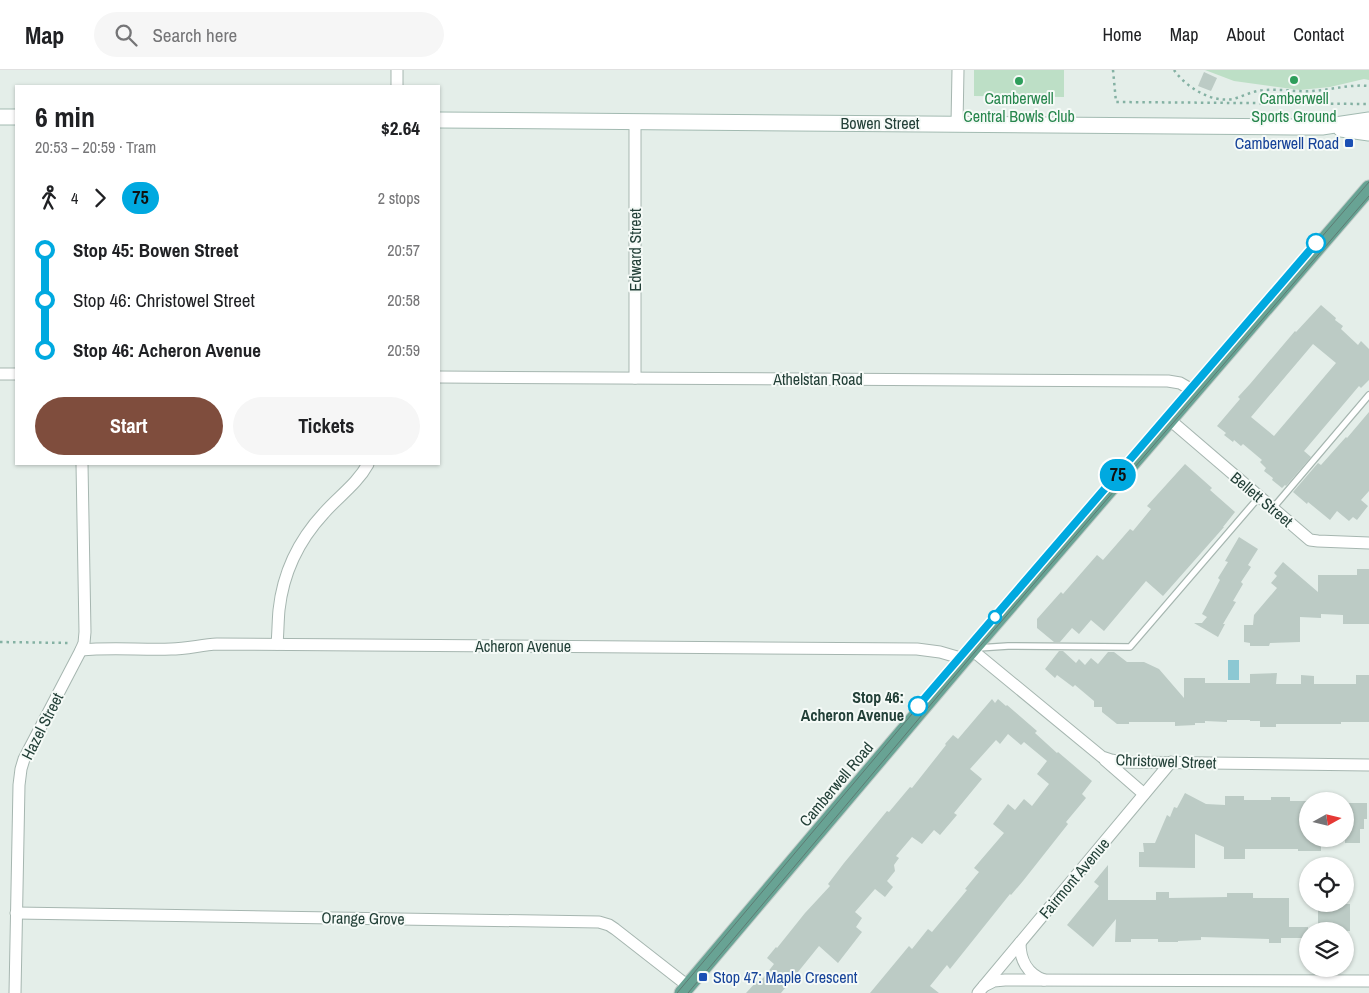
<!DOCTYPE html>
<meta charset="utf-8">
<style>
body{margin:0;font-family:"Archivo Narrow",sans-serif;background:#f6f6f6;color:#202124;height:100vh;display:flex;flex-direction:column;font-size:19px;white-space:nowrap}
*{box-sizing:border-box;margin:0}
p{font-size:16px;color:#757577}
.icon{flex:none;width:28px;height:28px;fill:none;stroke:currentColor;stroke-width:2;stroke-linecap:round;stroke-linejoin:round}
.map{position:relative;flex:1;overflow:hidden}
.drawer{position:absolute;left:15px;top:15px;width:425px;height:380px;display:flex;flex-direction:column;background:#fff;border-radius:0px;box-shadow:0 1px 4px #0004}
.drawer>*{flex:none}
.badge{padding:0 10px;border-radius:16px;font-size:18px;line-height:32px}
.needle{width:32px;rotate:82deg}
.tools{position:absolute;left:1299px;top:722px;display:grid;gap:10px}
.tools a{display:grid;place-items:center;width:55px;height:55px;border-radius:50%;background:#fff;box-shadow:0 1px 4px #0004;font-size:25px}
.map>.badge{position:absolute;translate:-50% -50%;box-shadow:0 0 0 2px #fff}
.legs{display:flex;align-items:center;gap:8px;height:55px;padding:0 20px;font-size:16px}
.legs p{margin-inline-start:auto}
.headline{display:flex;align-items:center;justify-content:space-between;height:85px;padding:0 20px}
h1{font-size:28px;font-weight:800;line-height:38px}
.button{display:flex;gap:10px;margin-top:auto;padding:10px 20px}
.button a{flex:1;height:58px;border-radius:30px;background:#7f4d3d;color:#fff;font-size:20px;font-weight:800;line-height:58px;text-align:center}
.button a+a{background:#f6f6f6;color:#202124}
ul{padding:0 20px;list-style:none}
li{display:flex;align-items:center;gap:18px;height:50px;font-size:19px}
li i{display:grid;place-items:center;width:8px;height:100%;margin:0 6px;background:currentColor}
li i::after{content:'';width:12px;height:12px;margin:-6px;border:4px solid;border-radius:50%;background:#fff}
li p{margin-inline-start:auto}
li:first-child i{background:linear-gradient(#0000 50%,currentColor 0)}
li:last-child i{background:linear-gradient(currentColor 50%,#0000 0)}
header{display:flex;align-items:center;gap:30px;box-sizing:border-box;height:70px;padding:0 25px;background:#fff;border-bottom:1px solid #e0e0e0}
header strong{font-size:24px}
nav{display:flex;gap:28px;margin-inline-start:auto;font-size:18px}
.search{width:350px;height:45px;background:#f6f6f6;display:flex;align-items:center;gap:12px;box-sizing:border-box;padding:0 18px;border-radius:28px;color:#757577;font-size:19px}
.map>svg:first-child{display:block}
.green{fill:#bddfc6}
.water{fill:#8cc8d3}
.building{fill:#bccbc5;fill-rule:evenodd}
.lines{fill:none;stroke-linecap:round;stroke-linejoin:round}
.lane-casing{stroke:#a6b6b0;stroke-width:8}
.street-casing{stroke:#a6b6b0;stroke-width:13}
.secondary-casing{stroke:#a2bab1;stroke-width:17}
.primary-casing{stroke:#c1cac7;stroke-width:17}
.path{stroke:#84b1a3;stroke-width:2.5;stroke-dasharray:2.5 4;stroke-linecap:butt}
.lane{stroke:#fff;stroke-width:5.5}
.street{stroke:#fff;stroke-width:11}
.secondary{stroke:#fff;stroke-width:15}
.primary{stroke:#68a394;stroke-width:15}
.tram{stroke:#5e7b73;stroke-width:1}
.line-1-casing{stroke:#fff;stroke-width:11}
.line-1{stroke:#00a9e0;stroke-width:8}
.leisure-dot{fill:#2e9e5b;stroke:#f5faf7;stroke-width:2}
.transit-dot{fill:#1a4fb4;stroke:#f5faf7;stroke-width:2}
.stop-1-dot{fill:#fff;stroke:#00a9e0;stroke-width:2.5}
.labels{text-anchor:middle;stroke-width:4;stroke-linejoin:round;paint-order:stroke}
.leisure-label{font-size:16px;fill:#27864d;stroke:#f5faf7}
.street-label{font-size:16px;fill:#234038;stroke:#f5faf7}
.transit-label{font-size:16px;fill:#164399;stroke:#f5faf7;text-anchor:end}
.stop-label{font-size:16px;font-weight:bold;fill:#234038;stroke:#f5faf7;text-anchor:end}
</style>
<header>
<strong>Map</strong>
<div class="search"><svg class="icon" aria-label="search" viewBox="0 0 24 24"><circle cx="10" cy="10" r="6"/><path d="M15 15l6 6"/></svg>Search here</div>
<nav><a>Home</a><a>Map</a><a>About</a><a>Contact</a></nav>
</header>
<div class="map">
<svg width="1369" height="923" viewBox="0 0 1369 923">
<rect width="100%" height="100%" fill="#e4eee9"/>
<g class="green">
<path d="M 974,0 L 1064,0 L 1064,27 L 974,26 Z"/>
<path d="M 1205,0 L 1369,0 L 1369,10 L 1364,9 L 1330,17 L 1300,20 L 1234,11 Z"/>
</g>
<rect class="water" x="1228" y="590" width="11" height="20"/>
<g class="building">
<path d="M 1204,2 L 1217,8 L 1211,21 L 1198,16 Z"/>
<path d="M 1321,235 L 1336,248 L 1335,250 L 1343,256 L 1341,259 L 1358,275 L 1361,271 L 1369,279 L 1369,310 L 1361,318 L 1359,316 L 1304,381 L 1311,387 L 1286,416 L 1285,415 L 1282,418 L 1272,410 L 1273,408 L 1264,401 L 1266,398 L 1260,392 L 1262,390 L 1243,374 L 1241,376 L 1234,370 L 1233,372 L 1224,365 L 1226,363 L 1217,356 L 1240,329 L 1238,327 L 1250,314 L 1295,261 L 1296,262 ZM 1313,274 L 1336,293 L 1274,366 L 1251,347 Z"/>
<path d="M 1369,342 L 1369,421 L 1361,430 L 1368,436 L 1357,450 L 1353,447 L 1349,451 L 1337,441 L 1330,450 L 1308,432 L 1307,434 L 1293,422 L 1318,393 L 1321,395 L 1346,367 L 1347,368 Z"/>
<path d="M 1185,394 L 1212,418 L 1210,420 L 1235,442 L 1223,457 L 1224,457 L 1163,526 L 1146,511 L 1104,561 L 1091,550 L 1079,564 L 1072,558 L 1060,572 L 1054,572 L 1037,558 L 1037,549 L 1061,522 L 1063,524 L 1097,485 L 1103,490 L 1130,459 L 1133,461 L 1151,439 L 1147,436 Z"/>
<path d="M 1239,467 L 1258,479 L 1248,495 L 1251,497 L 1241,512 L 1243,514 L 1233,531 L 1236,532 L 1223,554 L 1225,554 L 1218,567 L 1194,553 L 1202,553 L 1207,547 L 1202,544 L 1220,510 L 1218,508 L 1228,492 L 1225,491 Z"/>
<path d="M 1283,492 L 1318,522 L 1318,505 L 1357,505 L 1357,499 L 1369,499 L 1369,554 L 1343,554 L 1343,545 L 1321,544 L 1321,548 L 1300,547 L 1300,572 L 1270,573 L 1269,576 L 1250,576 L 1250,573 L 1244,572 L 1244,555 L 1253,555 L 1254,545 L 1277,518 L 1271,513 L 1277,506 L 1274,503 Z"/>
<path d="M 1059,581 L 1063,581 L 1076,593 L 1079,589 L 1085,595 L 1091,588 L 1098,594 L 1108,582 L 1114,582 L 1127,592 L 1144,592 L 1159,599 L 1184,628 L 1184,608 L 1205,608 L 1205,613 L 1250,613 L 1250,604 L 1277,603 L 1276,614 L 1301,614 L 1301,605 L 1314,606 L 1314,614 L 1356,614 L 1356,605 L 1369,605 L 1369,652 L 1341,652 L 1341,654 L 1276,654 L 1276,657 L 1260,657 L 1260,651 L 1250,651 L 1250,650 L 1227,650 L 1227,652 L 1205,651 L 1205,653 L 1195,653 L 1195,655 L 1175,656 L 1175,652 L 1129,652 L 1129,654 L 1117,654 L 1102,642 L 1102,637 L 1094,637 L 1094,631 L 1075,615 L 1073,617 L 1057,605 L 1055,608 L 1045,599 Z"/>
<path d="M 992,629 L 995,633 L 998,629 L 1006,636 L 1007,635 L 1037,661 L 1035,663 L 1057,683 L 1058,682 L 1092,711 L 1082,724 L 1086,728 L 1066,752 L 1068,754 L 1023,811 L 1011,825 L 1010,824 L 950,899 L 947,895 L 930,916 L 939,923 L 870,923 L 909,876 L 912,879 L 928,859 L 932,862 L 967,820 L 965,819 L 979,802 L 974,798 L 1004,763 L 993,754 L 1008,734 L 1015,740 L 1024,729 L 1032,736 L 1049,714 L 1037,704 L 1047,691 L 1024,672 L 1021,675 L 1008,664 L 1000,674 L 996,670 L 970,699 L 982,709 L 954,743 L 957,745 L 940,765 L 934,760 L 922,774 L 912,767 L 896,786 L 899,788 L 894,795 L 895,801 L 887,811 L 893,817 L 885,827 L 875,819 L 855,842 L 862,848 L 856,857 L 862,862 L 838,893 L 819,876 L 781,923 L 746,923 L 758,910 L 760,912 L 774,894 L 767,888 L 776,877 L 777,878 L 805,843 L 830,816 L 828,814 L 844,793 L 887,741 L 889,742 L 910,717 L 912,718 L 946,675 L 945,674 L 953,665 L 958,669 Z"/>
<path d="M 1185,723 L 1206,734 L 1225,735 L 1225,726 L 1244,726 L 1244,730 L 1271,730 L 1271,727 L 1290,727 L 1290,731 L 1308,731 L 1308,769 L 1321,769 L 1321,781 L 1298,781 L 1298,779 L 1245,779 L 1245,789 L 1224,789 L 1224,777 L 1195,764 L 1195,798 L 1139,797 L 1139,782 L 1144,782 L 1143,773 L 1155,773 L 1167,745 L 1170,747 L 1174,737 L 1177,738 Z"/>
<path d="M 1345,733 L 1367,733 L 1367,749 L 1364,749 L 1364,759 L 1360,759 L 1360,773 L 1345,773 Z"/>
<path d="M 1108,795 L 1108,830 L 1156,830 L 1156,822 L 1169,822 L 1169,828 L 1227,827 L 1227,823 L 1253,823 L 1253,828 L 1289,828 L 1289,857 L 1308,857 L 1308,868 L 1281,868 L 1281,873 L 1269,873 L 1269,869 L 1201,867 L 1201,870 L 1178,871 L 1178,872 L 1158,872 L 1158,869 L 1131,869 L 1131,872 L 1115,872 L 1116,849 L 1093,877 L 1067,855 L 1099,816 L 1094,812 Z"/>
<rect x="1318" y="834" width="32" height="27"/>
</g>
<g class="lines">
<defs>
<g id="lane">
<path d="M 1273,438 L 1369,325"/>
<path d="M 978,578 L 1008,576 L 1130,577 L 1259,427"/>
</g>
<g id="street">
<path d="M 397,16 L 397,0"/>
<path d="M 957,54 L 958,0"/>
<path d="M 0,304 L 16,304"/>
<path d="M 439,307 L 1168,311 L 1180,313 L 1194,321"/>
<path d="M 635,308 L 635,52"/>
<path d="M 1170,350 L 1310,470 L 1318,471 L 1369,473"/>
<path d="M 277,574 C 278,563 278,551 279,540 C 283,503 299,470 324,443 C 339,426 357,414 368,394"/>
<path d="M 81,580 C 111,577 141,580 171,579 C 186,579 201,575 217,574 L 917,579 L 940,582 L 964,589"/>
<path d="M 972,580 L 1102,687 L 1111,690 L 1122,692 L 1369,695"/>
<path d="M 1105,690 L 1144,724"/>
<path d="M 16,843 L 599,852 L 609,855 L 615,859 L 688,916"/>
<path d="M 1020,873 C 1020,889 1027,904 1044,910"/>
<path d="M 984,916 L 994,911 L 1005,910 L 1369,911"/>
<path d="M 15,923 L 19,715 L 21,699 L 24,689 L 81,580 L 84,573 L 85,562 L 82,394"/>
<path d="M 978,923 L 1171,692"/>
</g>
<g id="secondary">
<path d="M 0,47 L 16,47"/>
<path d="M 439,50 L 1294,57 L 1322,57 L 1369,50"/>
<path d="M 1341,59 L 1369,63"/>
</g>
<path id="primary" d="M 682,923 L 964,589 L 1369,118"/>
</defs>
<use href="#lane" class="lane-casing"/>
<use href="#street" class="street-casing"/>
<use href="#secondary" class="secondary-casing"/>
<use href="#primary" class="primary-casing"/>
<g class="path">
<path d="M 1113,0 L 1116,32 L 1367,34"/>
<path d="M 1174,0 C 1186,17 1211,33 1233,29 C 1244,26 1254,20 1266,20 C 1281,19 1297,22 1312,21 C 1331,20 1350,14 1369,16"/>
<path d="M 0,572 L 70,573"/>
</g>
<use href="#lane" class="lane"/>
<use href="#street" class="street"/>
<use href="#secondary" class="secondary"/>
<use href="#primary" class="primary"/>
<g class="tram">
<path d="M 677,923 L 960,587 L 1369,112"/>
<path d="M 688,923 L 975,582 L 1369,126"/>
</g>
</g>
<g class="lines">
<defs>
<path id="line-1" d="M 918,636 L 1316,173"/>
</defs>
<use href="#line-1" class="line-1-casing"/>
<use href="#line-1" class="line-1"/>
</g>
<g class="leisure-dot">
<circle cx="1294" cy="10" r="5"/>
<circle cx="1019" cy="11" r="5"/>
</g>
<g class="transit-dot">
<rect x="1344" y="68" width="10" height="10" rx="2.5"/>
<rect x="698" y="902" width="10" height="10" rx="2.5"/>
</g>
<g class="stop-1-dot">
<circle cx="1316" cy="173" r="9"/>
<circle cx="995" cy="547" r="6"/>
<circle cx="918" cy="636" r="9"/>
</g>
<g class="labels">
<g class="leisure-label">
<text x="1019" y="34">Camberwell<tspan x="1019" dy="18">Central Bowls Club</tspan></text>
<text x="1294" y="34">Camberwell<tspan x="1294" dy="18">Sports Ground</tspan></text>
</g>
<g class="street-label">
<text x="880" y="59">Bowen Street</text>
<text transform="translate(635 180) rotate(-90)" y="6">Edward Street</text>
<text x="818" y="315">Athelstan Road</text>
<text transform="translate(1262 429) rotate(40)" y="6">Bellett Street</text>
<text x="523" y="582">Acheron Avenue</text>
<text transform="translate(42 656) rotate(-63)" y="6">Hazel Street</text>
<text transform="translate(1166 691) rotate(2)" y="6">Christowel Street</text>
<text transform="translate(836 714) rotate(-50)" y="6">Camberwell Road</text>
<text transform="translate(1074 808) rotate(-50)" y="6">Fairmont Avenue</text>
<text transform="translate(363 848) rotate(1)" y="6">Orange Grove</text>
</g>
<g class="transit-label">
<text x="1339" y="79">Camberwell Road</text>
<text x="713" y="913" text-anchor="start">Stop 47: Maple Crescent</text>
</g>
<g class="stop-label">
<text x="904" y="633">Stop 46:<tspan x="904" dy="18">Acheron Avenue</tspan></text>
</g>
</g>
</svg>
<div class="tools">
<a><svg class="needle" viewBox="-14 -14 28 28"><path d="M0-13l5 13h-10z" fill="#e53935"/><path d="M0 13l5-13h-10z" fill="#757577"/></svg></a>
<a><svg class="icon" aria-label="locate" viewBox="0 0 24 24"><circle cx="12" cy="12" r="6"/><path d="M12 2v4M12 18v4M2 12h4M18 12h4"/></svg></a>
<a><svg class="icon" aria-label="layers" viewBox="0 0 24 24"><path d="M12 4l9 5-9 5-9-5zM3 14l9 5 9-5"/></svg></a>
</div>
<b class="badge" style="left:1118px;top:405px;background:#00a9e0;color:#111">75</b>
<section class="drawer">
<div class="headline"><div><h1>6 min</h1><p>20:53 – 20:59 · Tram</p></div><b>$2.64</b></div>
<div class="legs"><svg class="icon" aria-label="walk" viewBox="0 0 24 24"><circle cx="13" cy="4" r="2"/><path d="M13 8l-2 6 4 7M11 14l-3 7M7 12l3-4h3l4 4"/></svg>4<svg class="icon" aria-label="forward" viewBox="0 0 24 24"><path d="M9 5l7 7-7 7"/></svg><b class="badge" style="background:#00a9e0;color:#111">75</b><p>2 stops</p></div>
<ul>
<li><i style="color:#00a9e0"></i><b>Stop 45: Bowen Street</b><p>20:57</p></li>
<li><i style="color:#00a9e0"></i><span>Stop 46: Christowel Street</span><p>20:58</p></li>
<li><i style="color:#00a9e0"></i><b>Stop 46: Acheron Avenue</b><p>20:59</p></li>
</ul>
<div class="button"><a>Start</a><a>Tickets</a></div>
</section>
</div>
